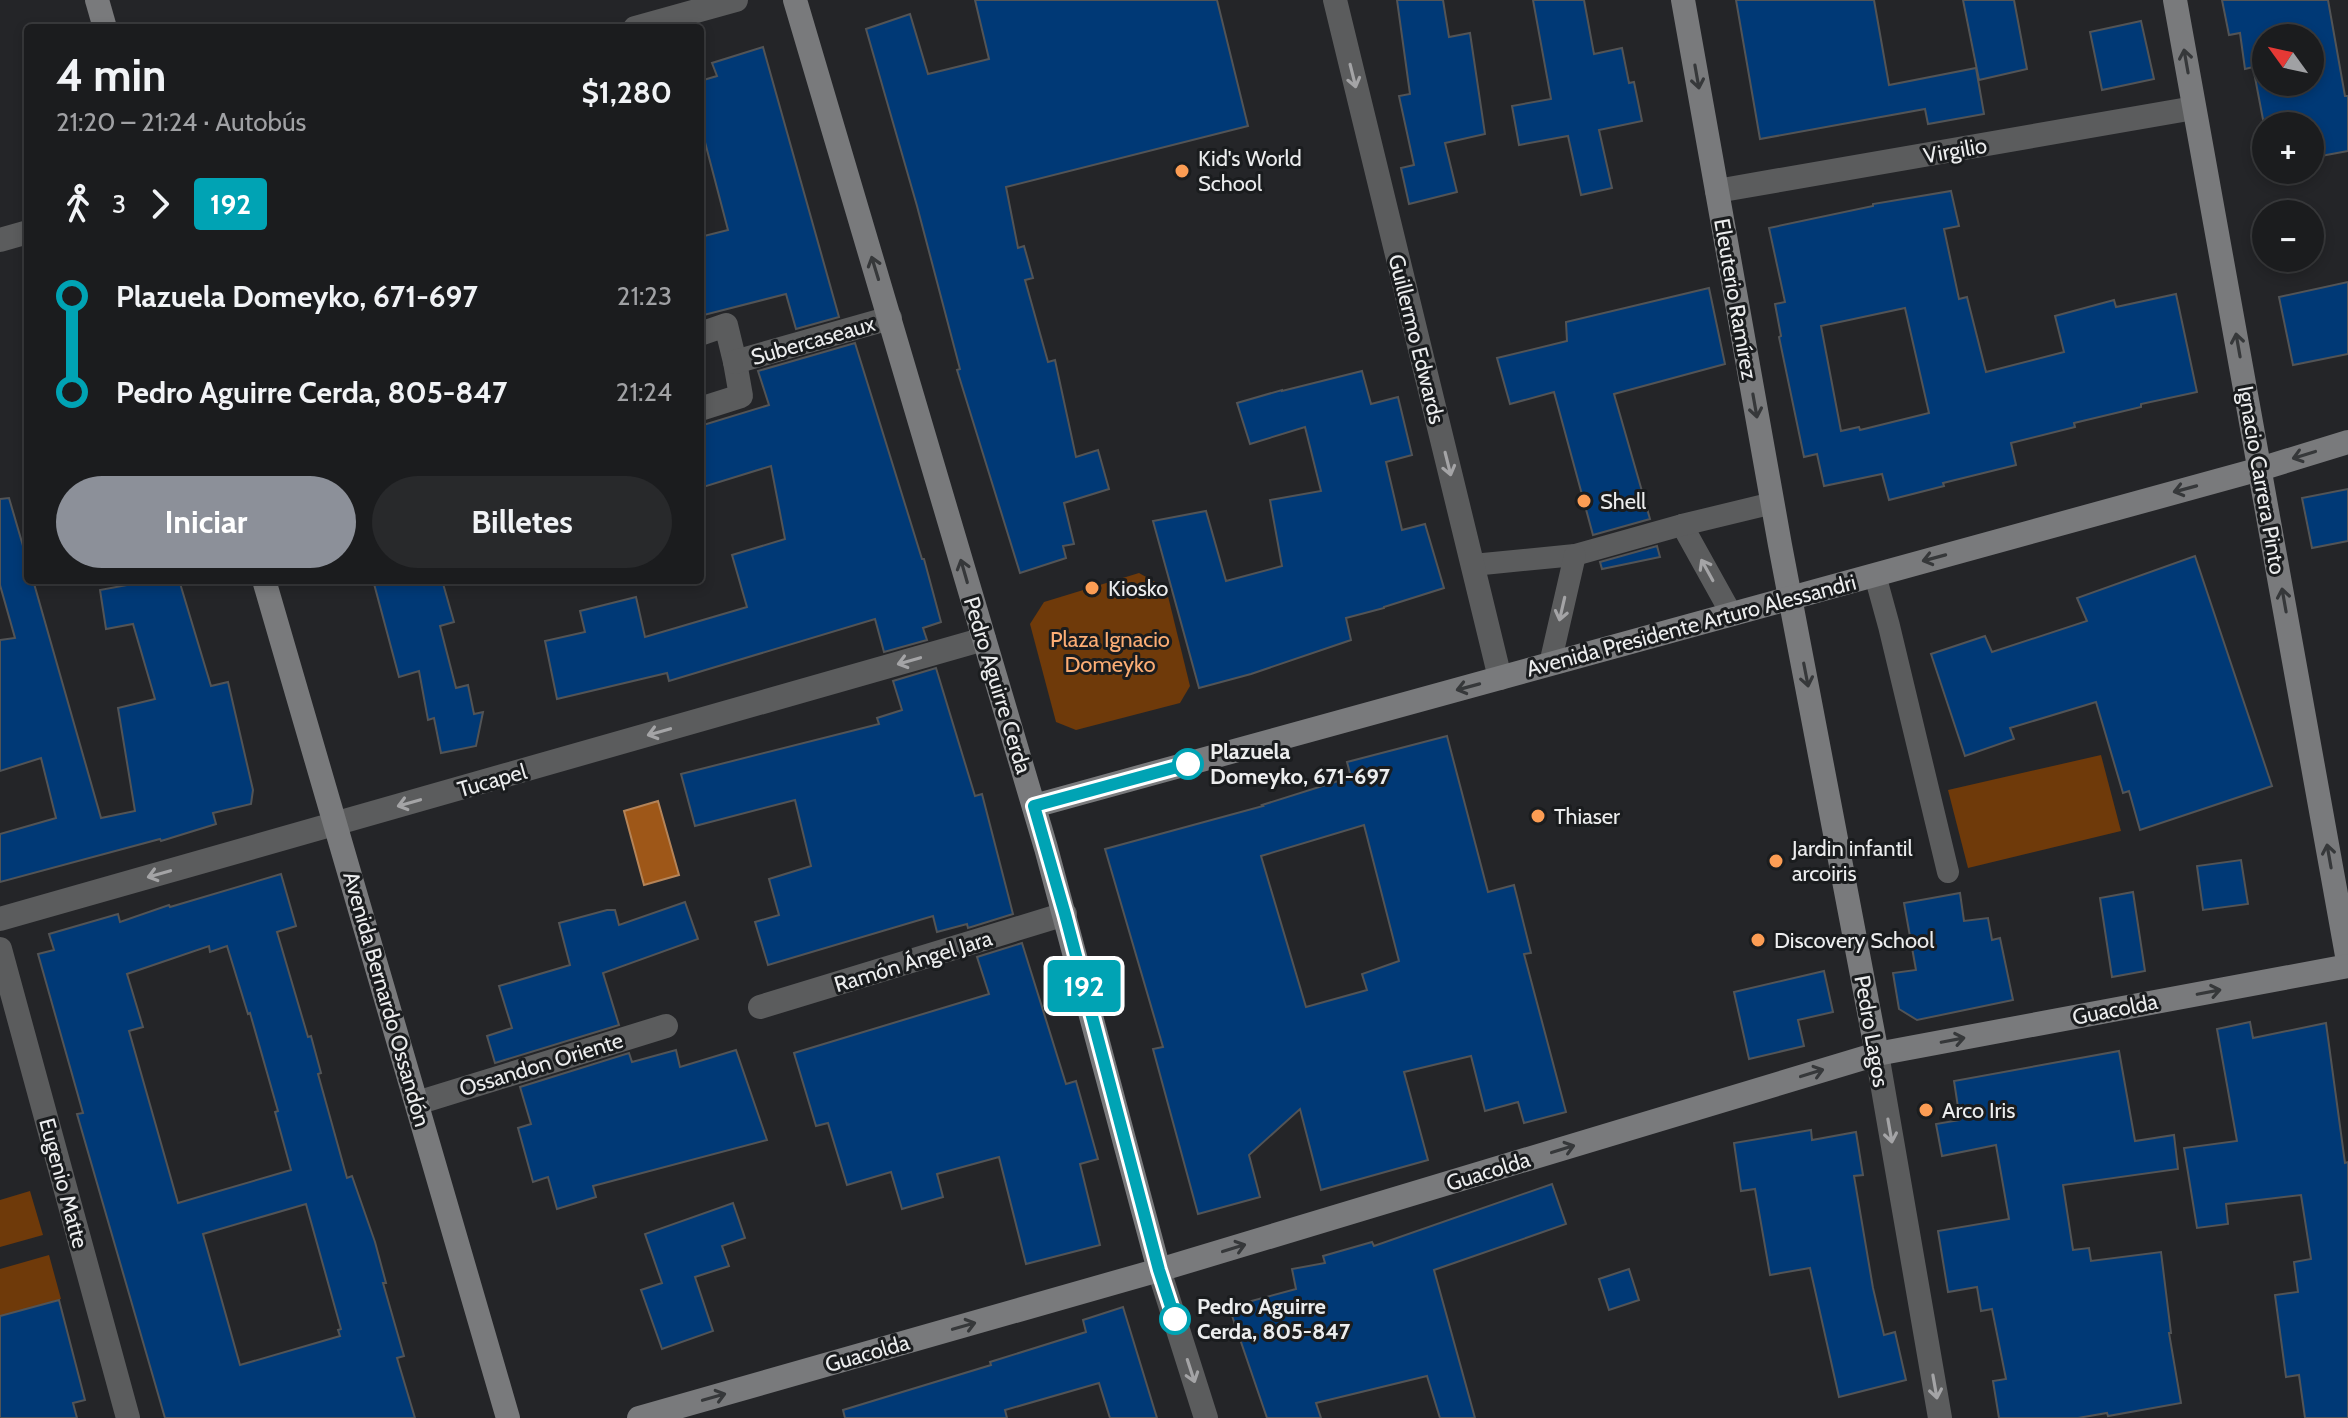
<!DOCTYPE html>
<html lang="es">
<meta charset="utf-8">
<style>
body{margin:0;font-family:Cabin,sans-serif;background:#28292b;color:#f1f3f6;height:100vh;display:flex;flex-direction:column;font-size:30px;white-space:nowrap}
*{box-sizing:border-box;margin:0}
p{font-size:26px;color:#a0a1a4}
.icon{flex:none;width:44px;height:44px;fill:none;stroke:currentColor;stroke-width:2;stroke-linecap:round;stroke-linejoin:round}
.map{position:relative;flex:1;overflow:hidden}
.panel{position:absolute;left:24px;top:24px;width:680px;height:560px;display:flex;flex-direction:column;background:#1b1c1e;border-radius:8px;box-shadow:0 4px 12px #0003,0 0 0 2px #393a3c}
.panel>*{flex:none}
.badge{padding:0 16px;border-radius:6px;font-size:28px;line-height:52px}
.needle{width:52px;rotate:303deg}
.fabs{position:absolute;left:2252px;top:24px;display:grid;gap:16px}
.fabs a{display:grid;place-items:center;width:72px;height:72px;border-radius:50%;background:#1b1c1e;box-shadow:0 4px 12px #0003,0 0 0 2px #393a3c;font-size:40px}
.map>.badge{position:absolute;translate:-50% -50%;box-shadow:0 0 0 4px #fff}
.legs{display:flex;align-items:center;gap:12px;height:88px;padding:0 32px;font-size:26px}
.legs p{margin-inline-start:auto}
.summary{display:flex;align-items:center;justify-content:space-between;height:136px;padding:0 32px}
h1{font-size:44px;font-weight:700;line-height:60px}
.primary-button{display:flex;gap:16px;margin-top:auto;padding:16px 32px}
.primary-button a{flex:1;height:92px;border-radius:48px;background:#8c9099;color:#fff;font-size:32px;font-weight:700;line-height:92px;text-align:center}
.primary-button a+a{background:#28292b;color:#f1f3f6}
ul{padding:0 32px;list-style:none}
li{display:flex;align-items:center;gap:28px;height:96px;font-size:30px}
li i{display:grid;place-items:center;width:12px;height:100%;margin:0 10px;background:currentColor}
li i::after{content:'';width:20px;height:20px;margin:-10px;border:6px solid;border-radius:50%;background:#1b1c1e}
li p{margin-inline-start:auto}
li:first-child i{background:linear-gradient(#0000 50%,currentColor 0)}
li:last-child i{background:linear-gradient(currentColor 50%,#0000 0)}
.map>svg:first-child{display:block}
.green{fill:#6f3a0a}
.water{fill:#9e5718;stroke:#b58458;stroke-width:2}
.building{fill:#003976;stroke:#525456;stroke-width:2;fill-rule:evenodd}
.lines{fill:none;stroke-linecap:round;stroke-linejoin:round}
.lane{stroke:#5b5c5d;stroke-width:22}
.street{stroke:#5b5c5d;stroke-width:24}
.secondary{stroke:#797a7c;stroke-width:24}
.oneway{stroke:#36383a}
.oneway2{stroke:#a4a4a6}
.line-1-casing{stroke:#fff;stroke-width:18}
.line-1{stroke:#00a3b4;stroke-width:12}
.poi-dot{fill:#fc9d54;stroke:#1a1c1e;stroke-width:3}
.stop-1-dot{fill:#fff;stroke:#00a3b4;stroke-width:4}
.labels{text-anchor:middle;stroke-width:6;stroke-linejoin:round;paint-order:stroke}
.street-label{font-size:22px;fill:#ecedee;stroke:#1a1c1e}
.poi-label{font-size:22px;fill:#ecedee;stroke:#1a1c1e;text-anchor:start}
.park-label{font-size:22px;fill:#fcad74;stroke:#1a1c1e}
.stop-label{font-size:22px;font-weight:bold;fill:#ecedee;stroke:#1a1c1e;text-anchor:start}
</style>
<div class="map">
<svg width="2348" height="1418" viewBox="0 0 2348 1418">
<rect width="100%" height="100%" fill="#242528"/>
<g class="green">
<path d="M 1139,573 L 1166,588 L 1190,686 L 1180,703 L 1076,730 L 1056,722 L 1030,624 L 1044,602 Z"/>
<path d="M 2101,755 L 2121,831 L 1968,868 L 1948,790 Z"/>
<path d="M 30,1191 L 43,1235 L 0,1247 L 0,1200 Z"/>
<path d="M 49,1255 L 61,1299 L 0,1316 L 0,1269 Z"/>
</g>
<path class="water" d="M 658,801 L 679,875 L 644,885 L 624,811 Z"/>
<g class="building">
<path d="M 975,0 L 1217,0 L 1248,126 L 1006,187 L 1018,248 L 1024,246 L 1033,278 L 1025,280 L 1048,362 L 1055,360 L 1076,457 L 1098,450 L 1109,489 L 1064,503 L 1074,544 L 1063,546 L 1066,558 L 1020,573 L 957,370 L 960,369 L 917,206 L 866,29 L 910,14 L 928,74 L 989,59 Z"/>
<path d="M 1397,0 L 1443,0 L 1449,37 L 1470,33 L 1485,134 L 1445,143 L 1457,192 L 1409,204 L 1401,168 L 1414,165 L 1399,96 L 1410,94 Z"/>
<path d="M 1533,0 L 1584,0 L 1594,54 L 1622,48 L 1629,83 L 1634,82 L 1642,121 L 1599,130 L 1612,188 L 1581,195 L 1568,136 L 1519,145 L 1512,106 L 1551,99 Z"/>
<path d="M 1736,0 L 1874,0 L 1889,85 L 1976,68 L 1984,114 L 1928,124 L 1925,109 L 1760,139 Z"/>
<path d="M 1963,0 L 2014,0 L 2027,69 L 1979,80 Z"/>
<path d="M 2222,0 L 2328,0 L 2345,96 L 2348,96 L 2348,151 L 2310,158 L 2310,126 L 2266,126 L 2266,135 L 2253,67 L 2245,69 L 2240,33 L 2229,35 ZM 2266,38 L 2310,38 L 2310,82 L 2266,82 Z"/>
<path d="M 2141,21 L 2154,79 L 2102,90 L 2090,32 Z"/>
<path d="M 763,47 L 839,317 L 796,329 L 786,294 L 700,316 L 700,237 L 728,230 L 700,123 L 700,81 L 717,76 L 712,63 Z"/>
<path d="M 1951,191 L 1959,226 L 1944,229 L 1959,299 L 1967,297 L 1986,372 L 2064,352 L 2055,316 L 2114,300 L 2116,307 L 2176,294 L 2197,392 L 2141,404 L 2141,407 L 2074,423 L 2075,427 L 2011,443 L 2016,465 L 1943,483 L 1944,486 L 1889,500 L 1882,474 L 1824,486 L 1817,454 L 1804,457 L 1779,337 L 1781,336 L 1775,304 L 1785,302 L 1769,228 L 1873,206 L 1873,204 ZM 1905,308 L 1929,413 L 1860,430 L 1859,427 L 1841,431 L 1821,326 Z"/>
<path d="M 2348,282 L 2348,354 L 2293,365 L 2279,297 Z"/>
<path d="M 1709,288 L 1725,364 L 1614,394 L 1650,519 L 1593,535 L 1554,392 L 1510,404 L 1497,358 L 1567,341 L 1566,322 Z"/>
<path d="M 855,343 L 922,559 L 924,559 L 941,622 L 923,628 L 927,640 L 884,652 L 875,619 L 669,681 L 667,673 L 557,699 L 545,641 L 585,632 L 580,611 L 636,597 L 645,637 L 747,607 L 732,555 L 785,539 L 771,466 L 700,488 L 700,426 L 769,405 L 758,371 Z"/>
<path d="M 1362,371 L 1371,404 L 1398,397 L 1412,455 L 1386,462 L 1402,530 L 1425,524 L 1444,588 L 1384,607 L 1384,608 L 1346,618 L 1351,640 L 1251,674 L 1199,688 L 1153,521 L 1206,511 L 1226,581 L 1282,566 L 1270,500 L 1321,491 L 1305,427 L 1250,444 L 1237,403 L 1282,390 L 1282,391 Z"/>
<path d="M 2348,489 L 2348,541 L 2312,548 L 2302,498 Z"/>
<path d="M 9,498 L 28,563 L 28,580 L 33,580 L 101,818 L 135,811 L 118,708 L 155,699 L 133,624 L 106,629 L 100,590 L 154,580 L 179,580 L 211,686 L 228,682 L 253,790 L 251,804 L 213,813 L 216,824 L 161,841 L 160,839 L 0,882 L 0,834 L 56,818 L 41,758 L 0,771 L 0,640 L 15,638 L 0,585 L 0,499 Z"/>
<path d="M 1657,546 L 1660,557 L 1602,569 L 1600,562 Z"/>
<path d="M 2195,556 L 2272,786 L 2140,830 L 2129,791 L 2123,793 L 2096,702 L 2010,728 L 2014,739 L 1965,756 L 1931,654 L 1985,636 L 1992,652 L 2087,621 L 2077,598 Z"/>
<path d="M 373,580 L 442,580 L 454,622 L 440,626 L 456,688 L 468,685 L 474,714 L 483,712 L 476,746 L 441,753 L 434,718 L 428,720 L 419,671 L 399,677 Z"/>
<path d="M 936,668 L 975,796 L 982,794 L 1013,914 L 968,928 L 967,924 L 937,932 L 933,916 L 768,965 L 755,922 L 779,915 L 769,879 L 811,866 L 795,800 L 695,826 L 681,774 L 879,724 L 877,718 L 902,710 L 893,681 Z"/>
<path d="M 1447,736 L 1488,892 L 1514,885 L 1531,953 L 1524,954 L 1566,1112 L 1524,1123 L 1518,1102 L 1485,1111 L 1471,1056 L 1404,1072 L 1428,1160 L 1321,1190 L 1300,1109 L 1249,1155 L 1260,1197 L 1198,1214 L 1153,1049 L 1163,1047 L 1105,849 L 1263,806 L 1262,805 L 1351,777 L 1347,762 ZM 1364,825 L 1399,961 L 1362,974 L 1367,990 L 1306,1007 L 1261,856 Z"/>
<path d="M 2241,860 L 2248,904 L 2203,910 L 2197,866 Z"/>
<path d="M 281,874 L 296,926 L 277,932 L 308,1037 L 311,1036 L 321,1073 L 318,1074 L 347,1178 L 352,1176 L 375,1242 L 386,1283 L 383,1283 L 404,1356 L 397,1358 L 415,1418 L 165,1418 L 77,1114 L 83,1113 L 38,954 L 54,950 L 49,934 L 118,914 L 120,922 L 169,905 L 170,907 ZM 209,946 L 210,952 L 227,946 L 248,1014 L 250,1013 L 278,1111 L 275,1112 L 291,1170 L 178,1203 L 129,1031 L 143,1027 L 127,974 ZM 306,1204 L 341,1329 L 338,1330 L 340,1336 L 240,1365 L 203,1234 Z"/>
<path d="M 2133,892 L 2145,971 L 2112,977 L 2100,898 Z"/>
<path d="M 1960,893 L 1964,921 L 1988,918 L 1992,940 L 2000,938 L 2013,1000 L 1917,1020 L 1899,1009 L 1893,973 L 1916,970 L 1904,903 Z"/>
<path d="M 685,902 L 698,939 L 603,973 L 619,1025 L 495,1063 L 487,1036 L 512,1028 L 499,986 L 570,965 L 559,923 L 607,910 L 615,910 L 619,925 Z"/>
<path d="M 1022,943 L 1066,1084 L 1076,1081 L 1098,1159 L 1080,1164 L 1100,1245 L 1026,1264 L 999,1157 L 937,1174 L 943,1197 L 902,1209 L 891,1172 L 847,1185 L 828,1123 L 816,1126 L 794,1053 L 989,994 L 977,957 Z"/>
<path d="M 1824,971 L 1833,1012 L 1798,1020 L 1804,1046 L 1749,1059 L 1734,992 Z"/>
<path d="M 2250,1022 L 2253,1038 L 2326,1023 L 2345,1163 L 2348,1162 L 2348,1418 L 2305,1418 L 2299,1375 L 2286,1377 L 2275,1295 L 2298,1292 L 2294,1262 L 2311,1259 L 2301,1195 L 2226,1204 L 2228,1224 L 2197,1228 L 2184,1148 L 2237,1141 L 2217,1029 Z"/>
<path d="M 676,1050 L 680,1067 L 736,1050 L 767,1140 L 593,1186 L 596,1197 L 557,1209 L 548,1177 L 533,1182 L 518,1128 L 531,1124 L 520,1087 L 629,1053 L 632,1062 Z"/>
<path d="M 2119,1051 L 2135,1141 L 2174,1135 L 2178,1169 L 2063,1185 L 2073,1250 L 2089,1248 L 2091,1261 L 2161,1252 L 2171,1333 L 2169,1333 L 2181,1403 L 2108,1416 L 2107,1413 L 2078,1418 L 1999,1418 L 1993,1381 L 2006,1379 L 1992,1309 L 1981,1311 L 1977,1287 L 1948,1292 L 1938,1231 L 2009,1219 L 1996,1145 L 1942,1156 L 1936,1124 L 1960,1120 L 1954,1081 Z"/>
<path d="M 1811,1130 L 1812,1140 L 1856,1132 L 1863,1175 L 1854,1176 L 1873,1288 L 1884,1335 L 1895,1332 L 1906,1380 L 1839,1397 L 1810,1268 L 1770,1275 L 1755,1189 L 1741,1191 L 1734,1143 Z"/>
<path d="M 1552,1184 L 1566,1224 L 1434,1270 L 1475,1418 L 1440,1418 L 1427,1376 L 1316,1403 L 1321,1418 L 1267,1418 L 1229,1307 L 1296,1289 L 1292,1269 L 1325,1263 L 1323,1256 L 1372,1242 L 1374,1246 Z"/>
<path d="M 733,1203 L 745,1238 L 722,1246 L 729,1266 L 695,1277 L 713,1331 L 662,1349 L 641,1290 L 662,1283 L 645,1234 Z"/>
<path d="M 1629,1269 L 1639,1300 L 1609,1310 L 1599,1279 Z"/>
<path d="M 59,1300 L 85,1400 L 73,1403 L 77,1418 L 0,1418 L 0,1316 Z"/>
<path d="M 1123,1307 L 1157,1418 L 1110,1418 L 1099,1383 L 1005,1410 L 1007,1418 L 845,1418 L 843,1410 L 991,1365 L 990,1362 L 1086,1332 L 1083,1320 Z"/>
</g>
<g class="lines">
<g class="lane">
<path d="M 1682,525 L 1732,615"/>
<path d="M 1473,565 L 1575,555 L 1682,525 L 1773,503"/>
<path d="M 1875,575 L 1889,626 L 1948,872"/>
<path d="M 1550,664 L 1575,555"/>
</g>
<g class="street">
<path d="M 1335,0 L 1500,678"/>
<path d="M 635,28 L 736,0"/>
<path d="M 1717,191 L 2194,108"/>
<path d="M 0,240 L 28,232"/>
<path d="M 700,334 L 726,325 L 735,362 L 741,396 L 700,409"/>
<path d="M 735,362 L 890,318"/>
<path d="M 0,919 L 984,639"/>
<path d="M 0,949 L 128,1418"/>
<path d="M 760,1007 L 1065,914"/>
<path d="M 1877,1054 L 1940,1418"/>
<path d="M 417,1103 L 666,1026"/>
<path d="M 1159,1270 L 1206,1418"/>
</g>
<g class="secondary">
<path d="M 97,0 L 105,28"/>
<path d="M 795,0 L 1046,848 L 1159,1270"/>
<path d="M 1683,0 L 1780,545 L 1877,1054"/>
<path d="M 2175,0 L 2348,961"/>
<path d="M 264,580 L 508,1418"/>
<path d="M 1034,806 L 2260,469 L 2348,442"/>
<path d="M 639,1418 L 1159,1270 L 1877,1054 L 2348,966"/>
</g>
</g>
<defs><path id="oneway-shaft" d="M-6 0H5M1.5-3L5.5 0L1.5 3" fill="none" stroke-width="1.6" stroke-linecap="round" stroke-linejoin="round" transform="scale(2)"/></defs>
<g class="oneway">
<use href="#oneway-shaft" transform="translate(2186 61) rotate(-100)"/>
<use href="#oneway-shaft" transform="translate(1697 77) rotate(80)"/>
<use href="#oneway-shaft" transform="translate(875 268) rotate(-107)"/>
<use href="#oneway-shaft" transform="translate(2238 345) rotate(-100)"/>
<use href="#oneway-shaft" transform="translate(1755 406) rotate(80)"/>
<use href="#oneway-shaft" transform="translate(2304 455) rotate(163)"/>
<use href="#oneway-shaft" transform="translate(2185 489) rotate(165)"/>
<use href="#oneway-shaft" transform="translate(1934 558) rotate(165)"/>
<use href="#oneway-shaft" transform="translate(964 571) rotate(-106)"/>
<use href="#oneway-shaft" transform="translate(2284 600) rotate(-100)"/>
<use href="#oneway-shaft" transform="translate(1806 675) rotate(79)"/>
<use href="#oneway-shaft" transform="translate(1468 687) rotate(165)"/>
<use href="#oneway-shaft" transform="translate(2329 856) rotate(-100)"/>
<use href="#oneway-shaft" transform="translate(2209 992) rotate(-11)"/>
<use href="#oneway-shaft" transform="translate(1953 1040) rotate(-11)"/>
<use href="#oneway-shaft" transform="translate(1812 1073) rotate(-17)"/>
<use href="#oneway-shaft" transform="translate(1563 1149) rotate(-17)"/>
<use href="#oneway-shaft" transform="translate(1234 1248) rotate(-17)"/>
<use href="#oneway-shaft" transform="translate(964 1326) rotate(-16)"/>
<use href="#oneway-shaft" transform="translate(714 1397) rotate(-16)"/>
</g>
<g class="oneway2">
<use href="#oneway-shaft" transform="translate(1353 76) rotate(76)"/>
<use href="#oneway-shaft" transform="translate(1448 464) rotate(76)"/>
<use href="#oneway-shaft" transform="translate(1707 570) rotate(-119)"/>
<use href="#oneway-shaft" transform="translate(1562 609) rotate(103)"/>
<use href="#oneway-shaft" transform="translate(909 661) rotate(164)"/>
<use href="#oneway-shaft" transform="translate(659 732) rotate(164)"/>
<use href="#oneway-shaft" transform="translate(409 803) rotate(164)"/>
<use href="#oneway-shaft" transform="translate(159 874) rotate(164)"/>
<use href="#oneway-shaft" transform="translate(1890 1131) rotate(80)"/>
<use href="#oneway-shaft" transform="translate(1191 1371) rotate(72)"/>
<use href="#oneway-shaft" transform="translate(1935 1387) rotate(80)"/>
</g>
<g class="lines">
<defs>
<path id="line-1" d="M 1175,1319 L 1159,1270 L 1065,914 L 1034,806 L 1188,764"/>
</defs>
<use href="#line-1" class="line-1-casing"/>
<use href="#line-1" class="line-1"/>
</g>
<g class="poi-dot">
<circle cx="1182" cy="171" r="8"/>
<circle cx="1584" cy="501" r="8"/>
<circle cx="1092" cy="588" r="8"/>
<circle cx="1538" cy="816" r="8"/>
<circle cx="1776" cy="861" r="8"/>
<circle cx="1758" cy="940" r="8"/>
<circle cx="1926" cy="1110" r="8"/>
</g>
<g class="stop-1-dot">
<circle cx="1188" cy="764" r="14"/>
<circle cx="1175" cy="1319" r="14"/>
</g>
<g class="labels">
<g class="street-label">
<text transform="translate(1955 150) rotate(-10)" y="8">Virgilio</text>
<text transform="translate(1736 299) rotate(80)" y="8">Eleuterio Ramírez</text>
<text transform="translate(1417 339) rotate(76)" y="8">Guillermo Edwards</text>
<text transform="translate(813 340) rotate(-16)" y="8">Subercaseaux</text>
<text transform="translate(2262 480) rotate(80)" y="8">Ignacio Carrera Pinto</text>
<text transform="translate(1691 625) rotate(-15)" y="8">Avenida Presidente Arturo Alessandri</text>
<text transform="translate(998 685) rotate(73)" y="8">Pedro Aguirre Cerda</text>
<text transform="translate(492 780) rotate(-16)" y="8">Tucapel</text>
<text transform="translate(913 961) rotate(-17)" y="8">Ramón Ángel Jara</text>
<text transform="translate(387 999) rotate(74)" y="8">Avenida Bernardo Ossandón</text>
<text transform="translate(2115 1009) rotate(-11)" y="8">Guacolda</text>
<text transform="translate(1872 1031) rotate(80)" y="8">Pedro Lagos</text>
<text transform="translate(541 1064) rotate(-17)" y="8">Ossandon Oriente</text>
<text transform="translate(1488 1171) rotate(-17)" y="8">Guacolda</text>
<text transform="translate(64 1183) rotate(75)" y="8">Eugenio Matte</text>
<text transform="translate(867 1353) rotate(-16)" y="8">Guacolda</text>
</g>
<g class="poi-label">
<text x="1198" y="166">Kid's World<tspan x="1198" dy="25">School</tspan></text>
<text x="1600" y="509">Shell</text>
<text x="1108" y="596">Kiosko</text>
<text x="1554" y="824">Thiaser</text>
<text x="1792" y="856">Jardin infantil<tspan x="1792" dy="25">arcoiris</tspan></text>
<text x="1774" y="948">Discovery School</text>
<text x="1942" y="1118">Arco Iris</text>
</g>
<g class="park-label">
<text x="1110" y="647">Plaza Ignacio<tspan x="1110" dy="25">Domeyko</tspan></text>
</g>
<g class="stop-label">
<text x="1210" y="759">Plazuela<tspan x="1210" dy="25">Domeyko, 671-697</tspan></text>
<text x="1197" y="1314">Pedro Aguirre<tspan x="1197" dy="25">Cerda, 805-847</tspan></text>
</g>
</g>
</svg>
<div class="fabs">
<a><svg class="needle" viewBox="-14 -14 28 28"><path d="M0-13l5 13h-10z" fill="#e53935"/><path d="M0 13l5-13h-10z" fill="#a0a1a4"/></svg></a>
<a>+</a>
<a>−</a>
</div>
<b class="badge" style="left:1084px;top:986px;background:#00a3b4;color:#fff">192</b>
<section class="panel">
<div class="summary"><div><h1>4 min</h1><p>21:20 – 21:24 · Autobús</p></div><b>$1,280</b></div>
<div class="legs"><svg class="icon" aria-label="walk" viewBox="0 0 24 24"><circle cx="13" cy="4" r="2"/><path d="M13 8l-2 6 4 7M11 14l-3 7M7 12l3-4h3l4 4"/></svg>3<svg class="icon" aria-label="forward" viewBox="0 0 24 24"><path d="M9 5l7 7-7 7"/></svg><b class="badge" style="background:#00a3b4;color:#fff">192</b></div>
<ul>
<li><i style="color:#00a3b4"></i><b>Plazuela Domeyko, 671-697</b><p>21:23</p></li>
<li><i style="color:#00a3b4"></i><b>Pedro Aguirre Cerda, 805-847</b><p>21:24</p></li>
</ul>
<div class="primary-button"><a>Iniciar</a><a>Billetes</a></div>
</section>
</div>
